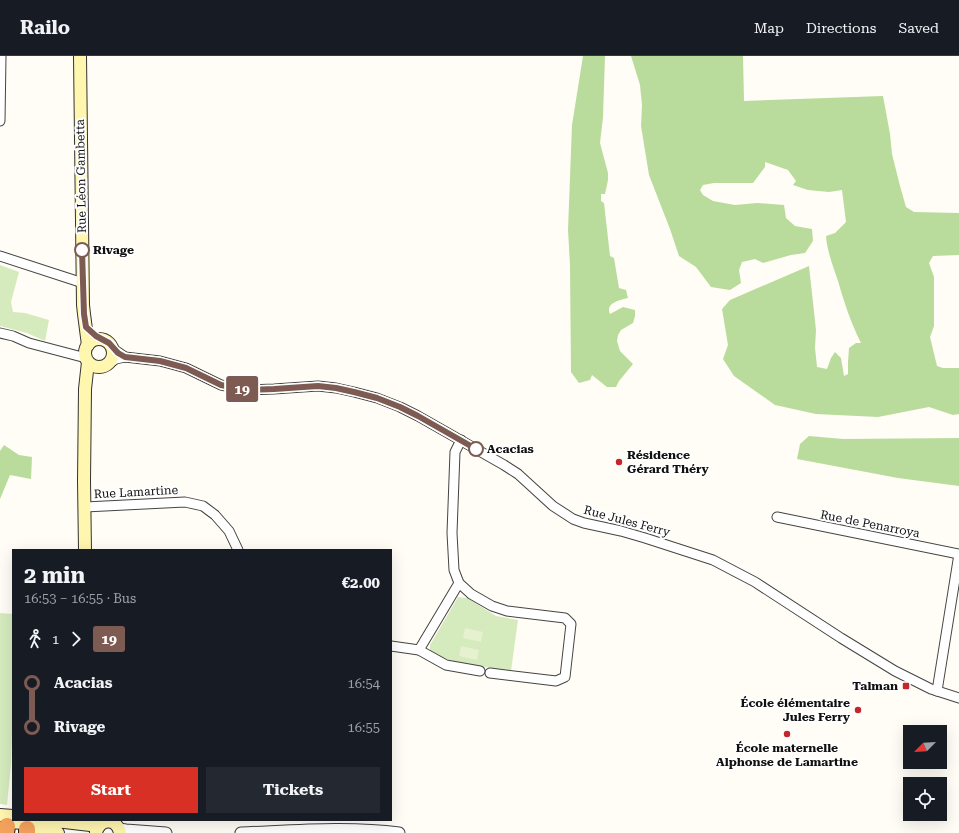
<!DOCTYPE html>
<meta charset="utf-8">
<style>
body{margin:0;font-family:"Roboto Serif",serif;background:#242831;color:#f1f3f6;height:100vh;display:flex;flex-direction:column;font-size:15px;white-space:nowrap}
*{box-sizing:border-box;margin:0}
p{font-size:13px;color:#9ea1a6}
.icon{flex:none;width:22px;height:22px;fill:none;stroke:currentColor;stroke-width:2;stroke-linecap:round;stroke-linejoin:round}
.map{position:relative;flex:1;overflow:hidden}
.drawer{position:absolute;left:12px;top:493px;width:380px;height:272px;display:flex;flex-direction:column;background:#171b24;border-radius:0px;box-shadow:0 4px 16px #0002}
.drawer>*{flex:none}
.badge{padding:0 8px;border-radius:3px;font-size:14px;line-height:26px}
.needle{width:26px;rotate:246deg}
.fabs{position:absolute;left:903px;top:669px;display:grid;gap:8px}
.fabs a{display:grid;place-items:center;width:44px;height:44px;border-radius:0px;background:#171b24;box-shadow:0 4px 16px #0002;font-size:20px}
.map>.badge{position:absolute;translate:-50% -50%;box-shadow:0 0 0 2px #fff}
.legs{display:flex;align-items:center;gap:6px;height:44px;padding:0 12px;font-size:13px}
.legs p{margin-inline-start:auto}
.summary{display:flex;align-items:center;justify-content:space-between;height:68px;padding:0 12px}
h1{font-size:22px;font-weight:700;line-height:30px}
.primary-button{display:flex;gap:8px;margin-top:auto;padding:8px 12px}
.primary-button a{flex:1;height:46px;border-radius:0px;background:#d93025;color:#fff;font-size:16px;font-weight:700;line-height:46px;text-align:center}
.primary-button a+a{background:#242831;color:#f1f3f6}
ul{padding:0 12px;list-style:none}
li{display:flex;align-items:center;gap:14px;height:44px;font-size:15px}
li i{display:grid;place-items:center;width:6px;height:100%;margin:0 5px;background:currentColor}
li i::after{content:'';width:10px;height:10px;margin:-5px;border:3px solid;border-radius:50%;background:#171b24}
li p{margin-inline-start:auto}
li:first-child i{background:linear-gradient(#0000 50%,currentColor 0)}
li:last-child i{background:linear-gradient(currentColor 50%,#0000 0)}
header{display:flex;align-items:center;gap:24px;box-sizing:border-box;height:56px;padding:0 20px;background:#171b24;border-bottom:1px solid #363941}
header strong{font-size:19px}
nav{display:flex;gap:22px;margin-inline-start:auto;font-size:14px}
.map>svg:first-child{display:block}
.green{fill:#d5ebbd}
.forest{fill:#b9dc9c}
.pitch{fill:#e6f2cf}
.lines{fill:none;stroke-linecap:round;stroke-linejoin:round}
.minor-casing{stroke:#444;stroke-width:11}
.tertiary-casing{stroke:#444;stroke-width:13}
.secondary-casing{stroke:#333;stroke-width:14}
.motorway-casing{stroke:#222;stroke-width:18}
.minor{stroke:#fff;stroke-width:9}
.tertiary{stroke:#fff;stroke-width:11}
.secondary{stroke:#fff6b0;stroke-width:12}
.motorway{stroke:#f5a25d;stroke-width:16}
.line-1-casing{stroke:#fff;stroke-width:9}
.line-1{stroke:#7d5a52;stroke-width:6}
.stop-1-dot{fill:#fff;stroke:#7d5a52;stroke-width:2}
.poi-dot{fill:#c4262e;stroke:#fff;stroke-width:1.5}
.labels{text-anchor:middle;stroke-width:4;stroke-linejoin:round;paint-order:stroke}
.street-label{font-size:12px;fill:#111;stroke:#fff}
.stop-label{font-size:12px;font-weight:bold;fill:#111;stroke:#fff;text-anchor:start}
.poi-label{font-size:12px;font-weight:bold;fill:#111;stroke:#fff;text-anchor:end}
</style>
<header>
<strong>Railo</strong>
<nav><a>Map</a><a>Directions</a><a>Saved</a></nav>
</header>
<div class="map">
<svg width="959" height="777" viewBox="0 0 959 777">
<rect width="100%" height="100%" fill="#fffdf5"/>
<g class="green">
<path d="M 0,209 L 19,216 L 11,246 L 13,256 L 25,257 L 49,264 L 45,285 L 27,277 L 0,270 Z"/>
<path d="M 458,541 L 467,542 L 496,560 L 518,564 L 511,615 L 478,610 L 457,606 L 433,599 L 430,595 L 430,589 Z"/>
<path d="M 0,557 L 13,558 L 13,638 L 11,708 L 7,749 L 0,748 Z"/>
</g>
<g class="forest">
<path d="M 583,0 L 605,0 L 603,61 L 600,87 L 608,117 L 608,124 L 605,138 L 601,138 L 601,145 L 604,147 L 610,200 L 614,202 L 619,232 L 626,234 L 628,242 C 620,244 605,247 610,258 L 623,251 L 635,254 L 635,260 L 633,267 L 621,274 L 618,279 L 617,285 L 620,295 L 633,308 L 619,325 L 616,331 L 607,331 L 592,319 L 590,324 L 579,327 L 571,316 L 570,209 L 568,174 L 572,69 Z"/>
<path d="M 631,0 L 743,0 L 744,45 L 883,40 L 890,78 L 892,98 L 900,130 L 906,151 L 914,156 L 959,157 L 959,199 L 933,200 L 929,207 L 934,221 L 934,270 L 930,281 L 937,310 L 943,312 L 959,312 L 959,358 L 953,359 L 929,351 L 878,361 L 816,358 L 775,349 L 734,320 L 723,303 L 728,289 L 722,253 L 730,244 L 809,210 L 816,274 L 815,292 L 817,311 L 827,313 L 831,302 L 835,296 L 841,302 L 844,320 L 848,318 L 848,306 L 849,292 L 856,287 L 861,287 C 851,267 844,246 838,225 C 833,210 827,195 826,180 L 835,177 L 846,166 L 842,134 L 829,136 L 808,134 L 793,129 L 796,125 L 788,114 L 765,106 L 765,111 L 753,127 L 714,127 L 703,129 L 700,134 L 703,139 L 713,145 L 735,149 L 757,147 L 784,149 L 786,162 L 795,170 L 812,173 L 813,185 L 805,197 L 791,199 L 763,207 L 755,203 L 742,206 L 739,214 L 741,227 L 730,234 L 711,231 L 696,211 L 679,200 L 670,173 L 649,119 L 641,70 L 642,49 L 640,29 Z"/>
<path d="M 809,380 L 843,383 L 959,382 L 959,430 L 898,422 L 797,403 L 800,388 Z"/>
<path d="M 4,389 L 19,399 L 32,401 L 31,423 L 10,419 L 0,443 L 0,395 Z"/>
</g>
<g class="pitch">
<path d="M 465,572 L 483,576 L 481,586 L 463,582 Z"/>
<path d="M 461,590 L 479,594 L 477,604 L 459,600 Z"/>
</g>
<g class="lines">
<defs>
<g id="minor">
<path d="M 0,65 L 1,0"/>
<path d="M 0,200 L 83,227"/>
<path d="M 0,277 L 13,280 L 29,287 L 86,302"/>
<path d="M 112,292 L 125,301"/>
<path d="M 110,307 L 116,303 L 125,301 L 160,305 L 186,312 L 221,329 L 236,332 L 251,334 L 274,333 L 318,330 L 336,332 L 354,336 L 377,342 L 400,351 L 418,360 L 504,409 L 518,418 L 553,450 L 573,463 L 584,467 L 621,475 L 645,482 L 713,504 L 755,526 L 841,582 L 895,615 L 931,633 L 959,642"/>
<path d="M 461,384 L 455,396 L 452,477 L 454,514 L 459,527 L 471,538 L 492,550 L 507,555 L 565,562 L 571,568 L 565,621 L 556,625 L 490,617"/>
<path d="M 85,451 L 185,446 L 203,450 L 215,459 L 229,475 L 238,494"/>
<path d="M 777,461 L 959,498 L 937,635"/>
<path d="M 391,590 L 419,594 L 446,609 L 480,615"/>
<path d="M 419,594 L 459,527"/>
</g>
<g id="tertiary">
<path d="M 119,773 L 126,774 L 166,777"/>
<path d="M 241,777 C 292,775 349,770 399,777"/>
</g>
<g id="secondary">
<path d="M 80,0 L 83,249 L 84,258 L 88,289"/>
<circle cx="99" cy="297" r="14"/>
<path d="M 85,494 L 84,425 L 85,333 L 88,306"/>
<path d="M 0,759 L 13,760"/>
<path d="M 56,765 L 99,770"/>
<path d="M 7,770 L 14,766 L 45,770 L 63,765"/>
<path d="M 39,774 L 58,777"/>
<path d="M 96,776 C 101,762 117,762 120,777"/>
</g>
<g id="motorway">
<path d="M 6,777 L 7,770"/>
<path d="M 27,777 L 27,773"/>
</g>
</defs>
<use href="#minor" class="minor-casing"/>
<use href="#tertiary" class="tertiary-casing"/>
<use href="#secondary" class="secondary-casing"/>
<use href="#motorway" class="motorway-casing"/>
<use href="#minor" class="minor"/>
<use href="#tertiary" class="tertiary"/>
<use href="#secondary" class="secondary"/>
<use href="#motorway" class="motorway"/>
</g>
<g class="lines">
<defs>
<path id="line-1" d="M 82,194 L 84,258 L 86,271 L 96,280 L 109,287 L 118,297 L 125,301 L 160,305 L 186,312 L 221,329 L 236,332 L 251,334 L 274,333 L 318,330 L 336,332 L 354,336 L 377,342 L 400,351 L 418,360 L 476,393"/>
</defs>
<use href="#line-1" class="line-1-casing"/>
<use href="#line-1" class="line-1"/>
</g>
<g class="stop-1-dot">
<circle cx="82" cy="194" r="7"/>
<circle cx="476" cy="393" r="7"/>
</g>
<g class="poi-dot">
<circle cx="619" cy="406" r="4"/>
<rect x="902" y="626" width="8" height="8" rx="2"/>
<circle cx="858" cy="654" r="4"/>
<circle cx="787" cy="678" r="4"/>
</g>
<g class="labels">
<g class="street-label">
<text transform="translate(81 120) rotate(-91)" y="4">Rue Léon Gambetta</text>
<text transform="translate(136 436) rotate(-3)" y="4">Rue Lamartine</text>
<text transform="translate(627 465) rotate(15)" y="4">Rue Jules Ferry</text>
<text transform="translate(870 468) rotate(11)" y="4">Rue de Penarroya</text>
</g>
<g class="stop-label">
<text x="93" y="198">Rivage</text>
<text x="487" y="397">Acacias</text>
</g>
<g class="poi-label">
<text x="627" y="403" text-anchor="start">Résidence<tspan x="627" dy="14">Gérard Théry</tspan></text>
<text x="898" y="634">Talman</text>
<text x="850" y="651">École élémentaire<tspan x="850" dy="14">Jules Ferry</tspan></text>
<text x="787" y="696" text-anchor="middle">École maternelle<tspan x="787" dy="14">Alphonse de Lamartine</tspan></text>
</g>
</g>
</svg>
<div class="fabs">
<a><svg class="needle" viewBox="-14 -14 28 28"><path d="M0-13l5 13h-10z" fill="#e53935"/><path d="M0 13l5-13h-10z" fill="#9ea1a6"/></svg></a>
<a><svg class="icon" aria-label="locate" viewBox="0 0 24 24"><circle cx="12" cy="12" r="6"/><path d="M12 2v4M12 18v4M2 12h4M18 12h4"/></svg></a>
</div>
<b class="badge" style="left:242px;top:333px;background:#7d5a52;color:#fff">19</b>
<section class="drawer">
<div class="summary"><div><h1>2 min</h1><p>16:53 – 16:55 · Bus</p></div><b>€2.00</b></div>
<div class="legs"><svg class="icon" aria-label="walk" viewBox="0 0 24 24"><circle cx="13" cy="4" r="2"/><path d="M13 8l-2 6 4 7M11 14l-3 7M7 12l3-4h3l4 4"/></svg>1<svg class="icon" aria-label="forward" viewBox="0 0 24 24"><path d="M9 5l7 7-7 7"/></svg><b class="badge" style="background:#7d5a52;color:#fff">19</b></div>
<ul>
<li><i style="color:#7d5a52"></i><b>Acacias</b><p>16:54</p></li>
<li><i style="color:#7d5a52"></i><b>Rivage</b><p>16:55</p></li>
</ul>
<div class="primary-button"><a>Start</a><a>Tickets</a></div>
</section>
</div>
